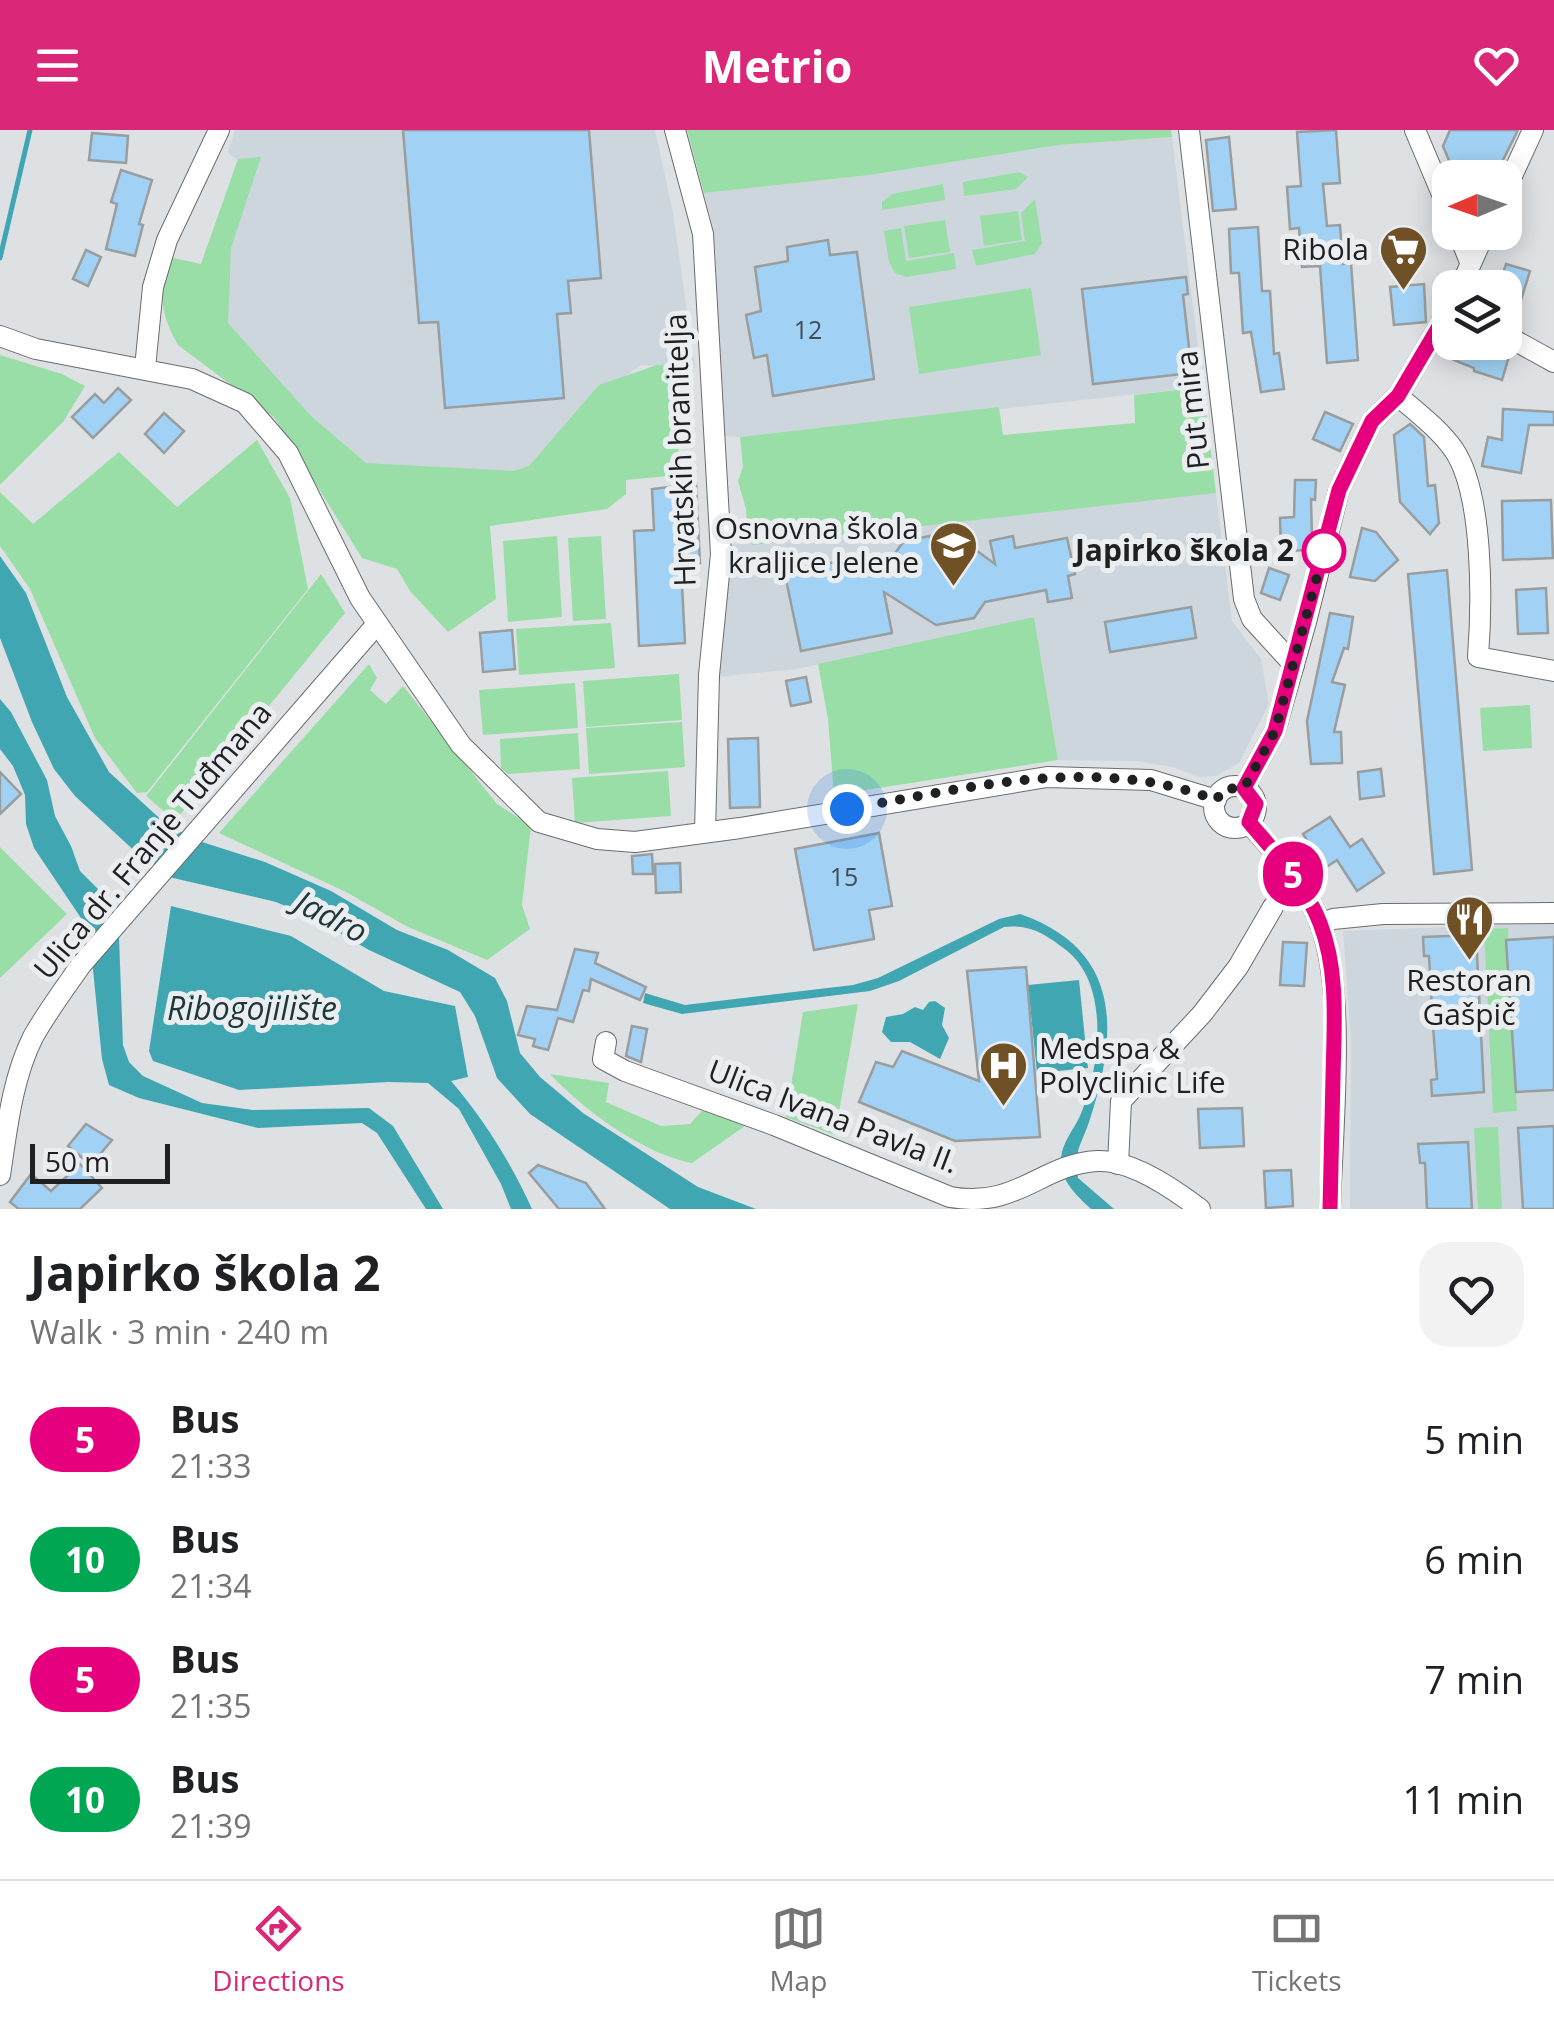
<!DOCTYPE html>
<meta charset="utf-8">
<style>
body{margin:0;font-family:"Open Sans",sans-serif;background:#f2f2f2;color:#202124;height:100vh;display:flex;flex-direction:column;font-size:38px;white-space:nowrap}
*{box-sizing:border-box;margin:0}
p{font-size:32px;color:#757577}
.icon{flex:none;width:55px;height:55px;fill:none;stroke:currentColor;stroke-width:2;stroke-linecap:round;stroke-linejoin:round}
.map{position:relative;height:1079px;overflow:hidden}
.drawer{display:flex;flex-direction:column;background:#fff;flex:1}
.drawer>*{flex:none}
.badge{padding:0 20px;border-radius:32px;font-size:35px;line-height:65px}
.needle{width:65px;rotate:268deg}
.tools{position:absolute;left:1432px;top:30px;display:grid;gap:20px}
.tools a{display:grid;place-items:center;width:90px;height:90px;border-radius:20px;background:#fff;box-shadow:0 5px 25px #0003;font-size:50px}
.scale{position:absolute;left:30px;bottom:25px;width:140px;box-sizing:border-box;padding-left:10px;border:5px solid #1f2021;border-top:0;font-size:28px;line-height:35px;white-space:nowrap;color:#1f2021;-webkit-text-stroke:8px #ebeef0;paint-order:stroke}
.you{position:absolute;width:50px;height:50px;margin:-25px;border:8px solid #fff;border-radius:50%;background:#1a73e8;box-shadow:0 0 0 15px #1a73e833}
.map>.badge{position:absolute;translate:-50% -50%;box-shadow:0 0 0 5px #fff}
.round{display:grid;place-items:center;flex:none;width:105px;height:105px;border-radius:30px;background:#f2f2f2}
.headline{display:flex;align-items:center;justify-content:space-between;height:170px;padding:0 30px}
h1{font-size:48px;font-weight:700;line-height:75px}
ul{padding:0;list-style:none}
li{display:flex;align-items:center;gap:30px;height:120px;padding:0 30px}
li div{flex:1}
li b{display:block;font-size:38px}
li em{font-style:normal}
li .badge{min-width:110px;font-weight:700;text-align:center}
header{display:flex;justify-content:space-between;align-items:center;height:130px;padding:0 30px;background:#db2777;color:#fff;font-size:45px;font-weight:700}
.dock{display:flex;justify-content:space-around;align-items:center;height:140px;border-top:2px solid #e0e0e0;background:#fff;font-size:28px;color:#757577}
.dock a{display:grid;justify-items:center;gap:5px}
.dock .selected{color:#db2777}
.map>svg:first-child{display:block}
.built{fill:#cdd6dd}
.green{fill:#9adea7}
.water{fill:#40a7b2}
.lines{fill:none;stroke-linecap:round;stroke-linejoin:round}
.stream{stroke:#40a7b2;stroke-width:5}
.building{fill:#a1d2f5;stroke:#9a9d9e;stroke-width:2.5}
.street-casing{stroke:#6a6c6e;stroke-width:22}
.street{stroke:#fff;stroke-width:20}
.line-casing{stroke:#fff;stroke-width:22}
.line{stroke:#e6007e;stroke-width:15}
.walk{stroke:#1f2021;stroke-width:10;stroke-dasharray:0 18}
.stop-dot{fill:#fff;stroke:#e6007e;stroke-width:5}
.labels{text-anchor:middle;stroke-width:10;stroke-linejoin:round;paint-order:stroke}
.number-label{font-size:25px;fill:#404c56}
.poi-label{font-size:30px;fill:#1f2021;stroke:#ebeef0;text-anchor:end}
.street-label{font-size:30px;fill:#1f2021;stroke:#ebeef0}
.stop-label{font-size:30px;font-weight:bold;fill:#1f2021;stroke:#ebeef0;text-anchor:end}
.water-label{font-size:32px;font-style:italic;fill:#20373a;stroke:#ebeef0}
</style>
<header><svg class="icon" aria-label="menu" viewBox="0 0 24 24"><path d="M4 6h16M4 12h16M4 18h16"/></svg>Metrio<svg class="icon" aria-label="heart" viewBox="0 0 24 24"><path d="M12 20l-8-8c-3-5 5-10 8-4 3-6 11-1 8 4z"/></svg></header>
<div class="map">
<svg width="1554" height="1079" viewBox="0 0 1554 1079">
<rect width="100%" height="100%" fill="#dee1e3"/>
<g class="built">
<path d="M 235,0 L 655,0 L 673,83 L 695,238 L 641,235 L 608,258 L 607,362 L 341,393 L 274,287 L 178,215 L 170,200 L 173,128 L 201,134 L 238,30 L 228,23 Z"/>
<path d="M 1172,7 L 1203,257 L 740,307 L 722,306 L 716,128 L 713,97 L 704,63 L 870,45 L 1059,15 Z"/>
<path d="M 1216,363 L 1232,491 L 1261,529 L 1269,574 L 1239,633 L 1216,646 L 1200,647 L 1172,637 L 1136,631 L 1058,630 L 1034,487 L 797,539 L 718,547 L 727,415 Z"/>
<path d="M 1554,793 L 1554,1079 L 1350,1079 L 1351,912 L 1343,801 Z"/>
</g>
<g class="green">
<path d="M 687,0 L 1171,0 L 1172,7 L 1059,15 L 870,45 L 704,63 Z"/>
<path d="M 261,27 L 231,118 L 228,193 L 311,286 L 366,333 L 514,341 L 529,336 L 599,255 L 657,235 L 677,236 L 679,345 L 626,350 L 626,364 L 607,379 L 490,396 L 496,469 L 448,502 L 410,461 L 397,439 L 362,428 L 274,287 L 178,215 C 160,183 157,162 173,128 L 201,134 L 238,29 Z"/>
<path d="M 1019,42 L 1028,47 L 1016,59 L 964,66 L 963,52 Z"/>
<path d="M 943,54 L 945,70 L 882,80 L 882,72 L 892,64 Z"/>
<path d="M 1035,69 L 1042,113 L 1035,124 L 976,136 L 972,120 L 1025,111 L 1021,83 Z"/>
<path d="M 1018,81 L 1022,110 L 984,116 L 980,86 Z"/>
<path d="M 945,90 L 950,122 L 909,128 L 904,96 Z"/>
<path d="M 901,98 L 906,131 L 954,123 L 956,139 L 906,147 L 895,143 L 889,132 L 884,101 Z"/>
<path d="M 1031,158 L 1041,225 L 919,244 L 909,177 Z"/>
<path d="M 0,225 L 62,244 L 85,256 L 63,292 L 0,355 Z"/>
<path d="M 1203,257 L 1216,363 L 752,415 L 748,409 L 746,379 L 738,351 L 743,337 L 740,307 L 999,277 L 1003,305 L 1135,293 L 1134,265 Z"/>
<path d="M 257,310 L 290,368 L 308,459 L 147,662 L 137,663 L 95,608 L 30,459 L 0,416 L 0,362 L 33,394 L 119,322 L 177,377 Z"/>
<path d="M 557,406 L 562,487 L 508,492 L 503,411 Z"/>
<path d="M 601,406 L 606,489 L 573,491 L 568,408 Z"/>
<path d="M 321,444 L 345,483 L 175,691 L 146,666 Z"/>
<path d="M 1034,487 L 1058,630 L 834,665 L 828,589 L 818,534 Z"/>
<path d="M 611,493 L 615,538 L 519,545 L 516,499 Z"/>
<path d="M 369,534 L 377,548 L 370,560 L 386,574 L 403,556 L 497,674 L 531,696 L 522,775 L 530,799 L 487,830 L 408,797 L 346,762 L 219,703 Z"/>
<path d="M 679,544 L 682,590 L 586,597 L 583,551 Z"/>
<path d="M 575,553 L 578,598 L 483,605 L 479,560 Z"/>
<path d="M 1530,575 L 1532,618 L 1483,621 L 1480,578 Z"/>
<path d="M 682,592 L 685,637 L 589,644 L 586,598 Z"/>
<path d="M 578,603 L 580,639 L 508,644 L 501,638 L 500,609 Z"/>
<path d="M 668,641 L 671,686 L 575,693 L 572,648 Z"/>
<path d="M 0,717 L 67,784 L 0,848 Z"/>
<path d="M 1508,798 L 1517,981 L 1493,983 L 1484,799 Z"/>
<path d="M 858,874 L 835,1005 L 786,987 L 803,882 Z"/>
<path d="M 550,944 L 609,953 L 606,972 L 661,996 L 690,994 L 702,981 L 718,984 L 745,996 L 692,1033 C 645,1025 582,979 550,944 Z"/>
<path d="M 1498,997 L 1502,1079 L 1478,1079 L 1474,998 Z"/>
</g>
<g class="water">
<path d="M 0,426 L 26,463 L 67,567 L 109,642 L 167,695 L 202,712 L 265,732 L 331,761 L 397,800 L 448,820 L 495,848 L 507,871 L 520,923 L 540,947 L 583,983 L 698,1057 L 756,1079 L 670,1079 L 530,984 L 497,948 L 475,886 L 460,862 L 369,820 L 315,789 L 276,772 L 169,747 L 140,726 L 75,666 L 54,639 L 32,592 L 0,508 Z"/>
<path d="M 0,569 L 11,582 L 47,650 L 55,686 L 71,716 L 80,741 L 101,762 L 119,807 L 123,915 L 129,932 L 143,946 L 202,973 L 253,980 L 369,978 L 393,996 L 443,1079 L 426,1079 L 377,1003 L 362,993 L 258,998 L 139,968 L 109,955 L 102,929 L 89,800 L 34,718 L 26,694 L 25,665 L 13,636 L 0,619 Z"/>
<path d="M 171,776 L 291,806 L 384,861 L 455,876 L 468,947 L 451,951 C 483,988 512,1034 532,1079 L 511,1079 L 501,1054 L 459,979 L 428,953 L 389,952 L 239,960 L 153,931 L 149,921 Z"/>
<path d="M 1020,784 C 1121,819 1119,900 1090,989 C 1081,1017 1074,1018 1078,1048 L 1114,1079 L 1091,1079 C 1077,1066 1059,1050 1061,1028 C 1062,1013 1074,999 1080,986 C 1100,939 1111,855 1066,820 C 1045,804 1030,794 1004,797 L 899,851 L 870,861 L 682,884 L 643,873 L 645,863 L 685,875 L 853,855 L 878,848 L 999,789 Z"/>
<path d="M 1079,850 L 1088,938 L 1037,943 L 1028,855 Z"/>
<path d="M 935,871 L 945,878 L 942,895 L 949,908 L 940,929 L 910,912 L 891,912 L 882,902 L 886,887 L 903,884 L 915,877 L 923,880 L 929,872 Z"/>
</g>
<g class="lines">
<path class="stream" d="M 0,128 L 30,0"/>
</g>
<g class="building">
<path d="M 403,0 L 589,0 L 601,148 L 568,151 L 571,183 L 557,184 L 564,268 L 445,278 L 438,192 L 419,193 Z"/>
<path d="M 1336,0 L 1340,53 L 1323,54 L 1327,96 L 1340,95 L 1343,134 L 1351,133 L 1358,230 L 1327,233 L 1320,136 L 1302,137 L 1299,98 L 1290,99 L 1287,57 L 1301,56 L 1297,2 Z"/>
<path d="M 1450,0 L 1518,0 L 1494,48 L 1474,48 L 1452,38 L 1443,16 Z"/>
<path d="M 92,3 L 128,6 L 126,33 L 89,30 Z"/>
<path d="M 1229,7 L 1236,79 L 1213,81 L 1206,10 Z"/>
<path d="M 121,40 L 152,50 L 139,94 L 143,95 L 135,126 L 106,119 L 117,74 L 111,72 Z"/>
<path d="M 1258,97 L 1262,161 L 1270,161 L 1274,224 L 1279,223 L 1284,259 L 1261,262 L 1251,202 L 1243,203 L 1239,143 L 1231,143 L 1229,99 Z"/>
<path d="M 828,110 L 830,125 L 857,122 L 874,249 L 773,266 L 767,225 L 754,228 L 746,185 L 761,181 L 755,137 L 788,131 L 787,117 Z"/>
<path d="M 86,120 L 101,127 L 88,156 L 73,149 Z"/>
<path d="M 1506,134 L 1530,141 L 1517,183 L 1505,180 L 1505,158 L 1498,158 Z"/>
<path d="M 1186,147 L 1188,164 L 1183,165 L 1192,243 L 1093,254 L 1082,159 Z"/>
<path d="M 1424,154 L 1426,192 L 1394,195 L 1390,157 Z"/>
<path d="M 1483,212 L 1510,223 L 1502,250 L 1474,241 L 1474,238 L 1454,230 L 1461,213 L 1480,221 Z"/>
<path d="M 118,258 L 131,270 L 93,308 L 72,287 L 95,264 L 104,273 Z"/>
<path d="M 1503,279 L 1554,282 L 1554,295 L 1529,295 L 1521,343 L 1482,336 L 1488,307 L 1502,310 Z"/>
<path d="M 1325,282 L 1353,294 L 1340,321 L 1313,309 Z"/>
<path d="M 164,283 L 184,301 L 164,323 L 145,304 Z"/>
<path d="M 1410,294 L 1424,307 L 1428,356 L 1435,355 L 1439,393 L 1430,404 L 1400,372 L 1394,305 Z"/>
<path d="M 1295,350 L 1316,350 L 1315,370 L 1311,369 L 1312,409 L 1310,420 L 1281,421 L 1280,388 L 1294,387 Z"/>
<path d="M 696,354 L 700,433 L 681,435 L 685,513 L 639,516 L 634,401 L 654,400 L 652,359 Z"/>
<path d="M 1551,370 L 1553,428 L 1503,430 L 1502,371 Z"/>
<path d="M 1362,398 L 1376,402 L 1398,430 L 1375,451 L 1350,447 Z"/>
<path d="M 930,406 L 931,414 L 958,407 L 995,434 L 990,411 L 1013,406 L 1015,418 L 1067,408 L 1075,444 L 1068,446 L 1072,468 L 1048,472 L 1046,460 L 985,472 L 974,488 L 936,495 L 884,462 L 892,503 L 801,521 L 784,440 L 876,426 L 880,444 L 904,411 Z"/>
<path d="M 1269,438 L 1289,445 L 1280,470 L 1261,463 Z"/>
<path d="M 1447,440 L 1472,740 L 1434,744 L 1408,444 Z"/>
<path d="M 1546,458 L 1548,503 L 1518,504 L 1516,460 Z"/>
<path d="M 1191,477 L 1196,508 L 1110,522 L 1105,492 Z"/>
<path d="M 1330,483 L 1353,487 L 1348,519 L 1344,518 L 1332,552 L 1345,555 L 1334,602 L 1341,602 L 1342,633 L 1311,634 L 1307,591 Z"/>
<path d="M 512,500 L 515,539 L 483,542 L 480,503 Z"/>
<path d="M 806,547 L 811,572 L 791,576 L 786,551 Z"/>
<path d="M 758,608 L 760,677 L 730,678 L 728,609 Z"/>
<path d="M 1381,639 L 1384,666 L 1360,669 L 1358,642 Z"/>
<path d="M 0,642 L 21,664 L 0,684 Z"/>
<path d="M 1330,687 L 1350,717 L 1362,709 L 1384,743 L 1357,761 L 1337,730 L 1325,738 L 1303,704 Z"/>
<path d="M 879,703 L 892,776 L 869,780 L 874,809 L 814,820 L 795,719 Z"/>
<path d="M 652,724 L 653,744 L 633,744 L 632,726 Z"/>
<path d="M 680,733 L 681,762 L 656,763 L 655,734 Z"/>
<path d="M 1476,805 L 1484,962 L 1432,966 L 1431,950 L 1437,949 L 1433,896 L 1427,896 L 1426,878 L 1432,878 L 1429,826 L 1424,826 L 1423,807 Z"/>
<path d="M 1554,807 L 1554,960 L 1516,962 L 1506,810 Z"/>
<path d="M 1283,812 L 1307,813 L 1304,856 L 1280,855 Z"/>
<path d="M 575,819 L 598,823 L 595,833 L 646,857 L 640,870 L 591,849 L 589,861 L 583,860 L 573,892 L 558,888 L 548,920 L 533,916 L 535,909 L 518,905 L 527,876 L 557,880 Z"/>
<path d="M 1026,837 L 1040,1007 L 955,1011 L 859,972 L 876,932 L 893,937 L 902,921 L 979,951 L 967,841 Z"/>
<path d="M 632,896 L 647,899 L 641,932 L 626,926 Z"/>
<path d="M 1242,978 L 1244,1016 L 1200,1018 L 1198,979 Z"/>
<path d="M 86,994 L 112,1010 L 91,1035 L 68,1016 Z"/>
<path d="M 1554,996 L 1554,1079 L 1523,1079 L 1518,998 Z"/>
<path d="M 1468,1012 L 1472,1079 L 1427,1079 L 1425,1033 L 1420,1033 L 1418,1014 Z"/>
<path d="M 80,1034 L 102,1058 L 80,1079 L 19,1079 L 10,1072 L 31,1044 L 51,1061 Z"/>
<path d="M 538,1035 L 586,1053 L 605,1079 L 559,1079 L 529,1043 Z"/>
<path d="M 1291,1040 L 1293,1076 L 1266,1078 L 1264,1041 Z"/>
</g>
<g class="lines">
<defs>
<g id="street">
<path d="M 675,0 L 703,104 L 721,424 L 709,545 L 705,702"/>
<path d="M 1189,0 L 1244,469 L 1252,489 L 1294,535"/>
<path d="M 1415,0 L 1450,83"/>
<path d="M 1505,61 L 1533,0"/>
<path d="M 1458,102 L 1470,132"/>
<path d="M 1460,158 L 1485,102"/>
<path d="M 1505,205 L 1554,232"/>
<path d="M 0,206 L 36,219 L 192,249 L 245,273 L 288,323 L 360,468 L 461,615 L 539,692 L 597,709 L 635,712 L 740,698 L 1047,647 L 1151,650 L 1216,670"/>
<path d="M 145,238 L 153,157 L 167,110 L 219,0"/>
<path d="M 1398,266 C 1418,283 1439,299 1454,320 C 1484,365 1482,474 1478,527 L 1554,541"/>
<circle cx="1235" cy="677" r="21"/>
<path d="M 1244,658 L 1275,601 L 1306,492 L 1339,360 L 1372,291 L 1398,266 L 1450,178"/>
<path d="M 1249,693 C 1276,724 1305,754 1320,793 C 1347,865 1332,1000 1330,1079"/>
<path d="M 1320,794 L 1333,789 L 1383,784 L 1554,783"/>
<path d="M 606,912 L 603,929 L 625,941 L 774,995 L 950,1067 C 1018,1079 1041,1034 1097,1031 C 1131,1029 1174,1059 1200,1079"/>
<path d="M 1118,1034 L 1121,971 L 1202,884 L 1238,837 L 1273,777"/>
<path d="M 0,1045 C 7,999 12,949 33,907 C 47,882 65,858 81,835 L 377,494"/>
</g>
</defs>
<use href="#street" class="street-casing"/>
<use href="#street" class="street"/>
</g>
<g class="lines">
<defs>
<path id="line" d="M 1330,1079 C 1331,1035 1332,991 1333,947 C 1334,896 1339,842 1320,793 C 1305,754 1276,724 1249,692 L 1256,674 L 1244,658 L 1275,601 L 1339,360 L 1372,291 L 1398,266 L 1450,178"/>
</defs>
<use href="#line" class="line-casing"/>
<use href="#line" class="line"/>
<path class="walk" d="M 847,679 C 969,658 1096,624 1216,670 L 1224,659 L 1244,658 L 1275,601 L 1324,421"/>
</g>
<defs>
<symbol id="supermarket-pin" viewBox="-11 -11 22 30"><path d="M0 17L-7.5 6A9.5 9.5 0 1 1 7.5 6Z" fill="#705126" stroke="#ebeef0"/><path d="M-6-5.5h2.5l.6 2H6L4.5 2H-2.5L-4.4-4H-6ZM-1.5 3.2a1.3 1.3 0 1 0 .1 0ZM3 3.2a1.3 1.3 0 1 0 .1 0Z" fill="#fff"/></symbol>
<symbol id="school-pin" viewBox="-11 -11 22 30"><path d="M0 17L-7.5 6A9.5 9.5 0 1 1 7.5 6Z" fill="#705126" stroke="#ebeef0"/><path d="M0-5L7-2L0 1L-7-2ZM-4 1L0 2.5L4 1V4Q0 6-4 4Z" fill="#fff"/></symbol>
<symbol id="restaurant-pin" viewBox="-11 -11 22 30"><path d="M0 17L-7.5 6A9.5 9.5 0 1 1 7.5 6Z" fill="#705126" stroke="#ebeef0"/><path d="M-5-6h1v4h1v-4h1v4h1v-4h1v5L-1.5 .5V6h-2V.5L-5-1ZM5-6V6H3V1.5H1.5Q1.5-4 5-6Z" fill="#fff"/></symbol>
<symbol id="hospital-pin" viewBox="-11 -11 22 30"><path d="M0 17L-7.5 6A9.5 9.5 0 1 1 7.5 6Z" fill="#705126" stroke="#ebeef0"/><path d="M-5-5h3v3.5h4V-5h3V5h-3V1.5h-4V5h-3Z" fill="#fff"/></symbol>
</defs>
<g fill-rule="evenodd">
<use href="#supermarket-pin" x="1376" y="92" width="55" height="75"/>
<use href="#school-pin" x="926" y="388" width="55" height="75"/>
<use href="#restaurant-pin" x="1442" y="762" width="55" height="75"/>
<use href="#hospital-pin" x="976" y="908" width="55" height="75"/>
</g>
<circle class="stop-dot" cx="1324" cy="421" r="20"/>
<g class="labels">
<g class="number-label">
<text x="808" y="209">12</text>
<text x="844" y="756">15</text>
</g>
<g class="poi-label">
<text x="1369" y="130">Ribola</text>
<text x="919" y="409">Osnovna škola<tspan x="919" dy="34">kraljice Jelene</tspan></text>
<text x="1469" y="861" text-anchor="middle">Restoran<tspan x="1469" dy="34">Gašpič</tspan></text>
<text x="1039" y="929" text-anchor="start">Medspa &amp;<tspan x="1039" dy="34">Polyclinic Life</tspan></text>
</g>
<g class="street-label">
<text transform="translate(1193 280) rotate(-96)" y="10">Put mira</text>
<text transform="translate(681 320) rotate(-92)" y="10">Hrvatskih branitelja</text>
<text transform="translate(153 711) rotate(-50)" y="10">Ulica dr. Franje Tuđmana</text>
<text transform="translate(833 987) rotate(21)" y="10">Ulica Ivana Pavla II.</text>
</g>
<g class="stop-label">
<text x="1294" y="431">Japirko škola 2</text>
</g>
<g class="water-label">
<text transform="translate(331 787) rotate(27)" y="11">Jadro</text>
<text x="252" y="890">Ribogojilište</text>
</g>
</g>
</svg>
<div class="tools">
<a><svg class="needle" viewBox="-14 -14 28 28"><path d="M0-13l5 13h-10z" fill="#e53935"/><path d="M0 13l5-13h-10z" fill="#757577"/></svg></a>
<a><svg class="icon" aria-label="layers" viewBox="0 0 24 24"><path d="M12 4l9 5-9 5-9-5zM3 14l9 5 9-5"/></svg></a>
</div>
<div class="scale">50 m</div>
<div class="you" style="left:847px;top:679px"></div>
<b class="badge" style="left:1293px;top:744px;background:#e6007e;color:#fff">5</b>
</div>
<section class="drawer">
<div class="headline"><div><h1>Japirko škola 2</h1><p>Walk · 3 min · 240 m</p></div><a class="round"><svg class="icon" aria-label="heart" viewBox="0 0 24 24"><path d="M12 20l-8-8c-3-5 5-10 8-4 3-6 11-1 8 4z"/></svg></a></div>
<ul>
<li><span class="badge" style="background:#e6007e;color:#fff">5</span><div><b>Bus</b><p>21:33</p></div><em>5 min</em></li>
<li><span class="badge" style="background:#00a651;color:#fff">10</span><div><b>Bus</b><p>21:34</p></div><em>6 min</em></li>
<li><span class="badge" style="background:#e6007e;color:#fff">5</span><div><b>Bus</b><p>21:35</p></div><em>7 min</em></li>
<li><span class="badge" style="background:#00a651;color:#fff">10</span><div><b>Bus</b><p>21:39</p></div><em>11 min</em></li>
</ul>
</section>
<nav class="dock">
<a class="selected"><svg class="icon" aria-label="directions" viewBox="0 0 24 24"><path d="M12 3l9 9-9 9-9-9zM9 14v-3h6M13 9l2 2-2 2"/></svg>Directions</a>
<a><svg class="icon" aria-label="map" viewBox="0 0 24 24"><path d="M3 6l6-2 6 2 6-2v14l-6 2-6-2-6 2zM9 4v14M15 6v14"/></svg>Map</a>
<a><svg class="icon" aria-label="tickets" viewBox="0 0 24 24"><path d="M3 7h18v10H3zM15 7v10"/></svg>Tickets</a>
</nav>
